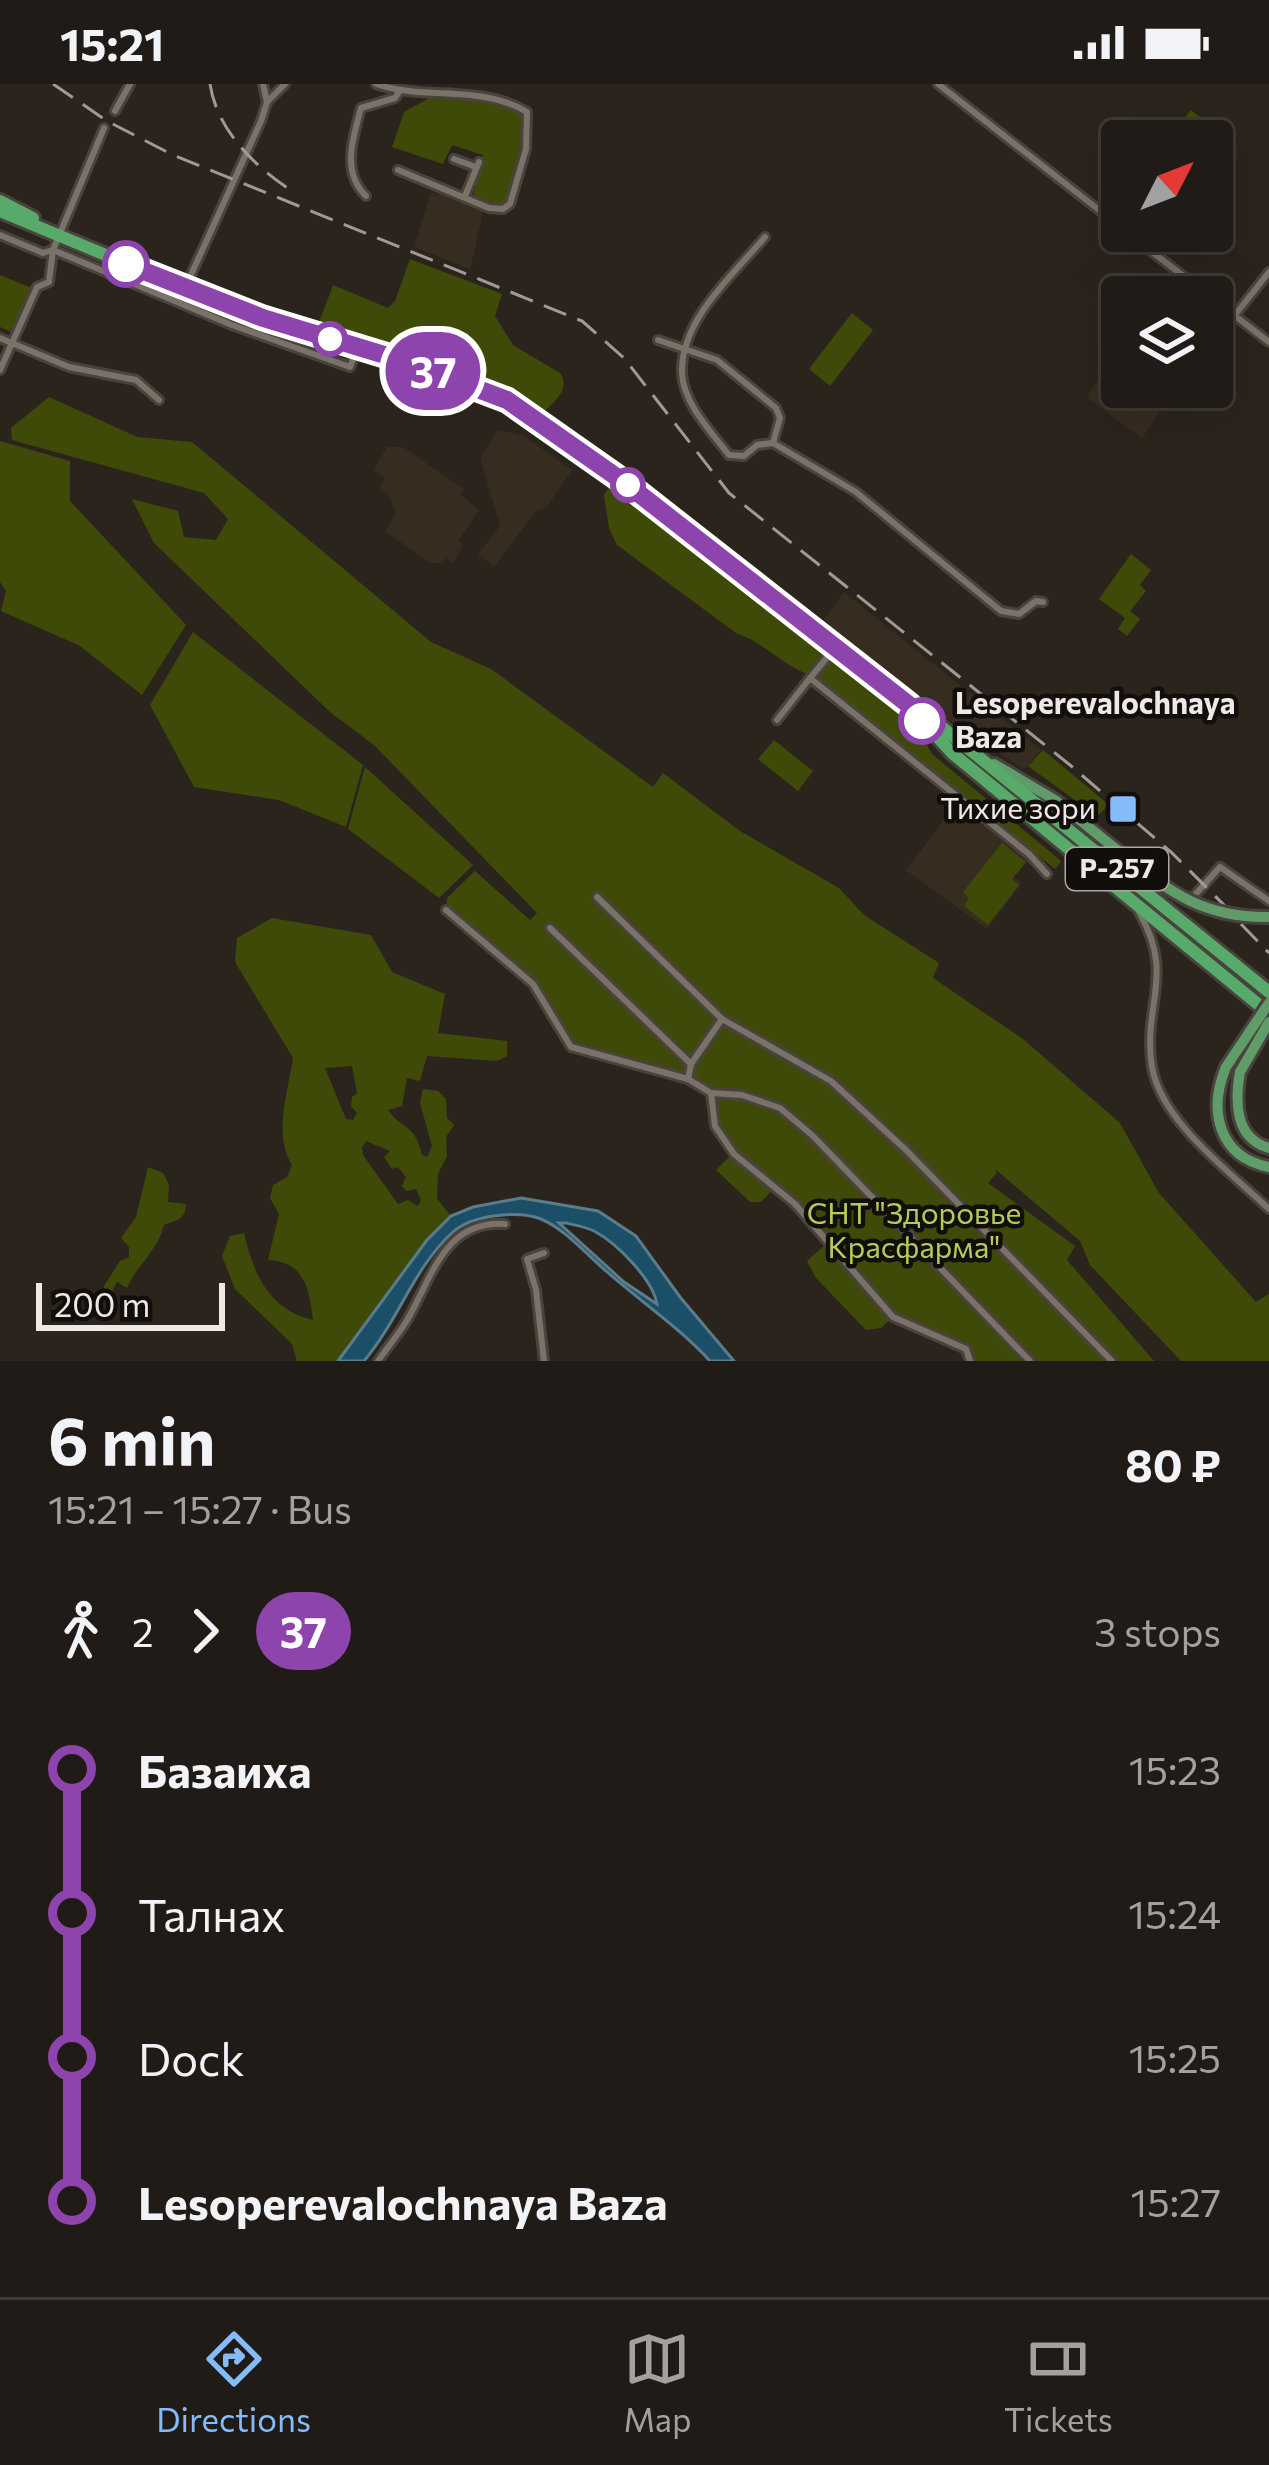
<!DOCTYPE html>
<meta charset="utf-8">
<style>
body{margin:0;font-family:Commissioner,sans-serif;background:#28241f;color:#f1f3f6;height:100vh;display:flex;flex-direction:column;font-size:45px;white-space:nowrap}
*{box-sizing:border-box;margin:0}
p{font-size:39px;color:#a2a1a1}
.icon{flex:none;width:66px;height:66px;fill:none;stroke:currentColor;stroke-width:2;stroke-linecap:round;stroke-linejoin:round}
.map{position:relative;height:1277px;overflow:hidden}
.side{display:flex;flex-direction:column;background:#201b16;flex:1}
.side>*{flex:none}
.badge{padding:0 24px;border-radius:39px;font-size:42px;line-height:78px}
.needle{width:78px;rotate:48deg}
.fabs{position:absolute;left:1101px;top:36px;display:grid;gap:24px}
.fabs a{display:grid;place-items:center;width:132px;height:132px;border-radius:12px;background:#201b16;box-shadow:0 12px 48px #0002,0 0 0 3px #3d3935;font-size:60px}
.scale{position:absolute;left:36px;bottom:30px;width:189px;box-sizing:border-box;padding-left:12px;border:6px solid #eee9e4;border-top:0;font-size:33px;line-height:42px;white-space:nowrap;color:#eee9e4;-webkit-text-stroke:9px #110e0b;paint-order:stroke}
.map>.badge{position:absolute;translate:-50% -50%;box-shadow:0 0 0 6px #fff}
.legs{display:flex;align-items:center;gap:18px;height:132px;padding:0 48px;font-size:39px}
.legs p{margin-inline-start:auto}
.head{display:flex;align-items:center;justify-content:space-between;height:204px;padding:0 48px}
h1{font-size:66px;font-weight:700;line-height:90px}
ul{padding:0 48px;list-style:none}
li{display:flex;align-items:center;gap:42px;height:144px;font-size:45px}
li i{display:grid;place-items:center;width:18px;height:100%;margin:0 15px;background:currentColor}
li i::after{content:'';width:30px;height:30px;margin:-15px;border:9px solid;border-radius:50%;background:#201b16}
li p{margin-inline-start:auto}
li:first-child i{background:linear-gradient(#0000 50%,currentColor 0)}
li:last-child i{background:linear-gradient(currentColor 50%,#0000 0)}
.status{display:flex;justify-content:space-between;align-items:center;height:84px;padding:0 60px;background:#201b16;direction:ltr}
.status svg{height:33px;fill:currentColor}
.tab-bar{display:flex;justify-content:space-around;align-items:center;height:168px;border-top:3px solid #3d3935;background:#201b16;font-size:33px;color:#a2a1a1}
.tab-bar a{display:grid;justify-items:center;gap:6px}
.tab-bar .selected{color:#85bbfb}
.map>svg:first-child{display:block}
.built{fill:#372c20}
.green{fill:#3f4a09;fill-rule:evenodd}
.water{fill:#1b4e67;stroke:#5a7c8c;stroke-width:3;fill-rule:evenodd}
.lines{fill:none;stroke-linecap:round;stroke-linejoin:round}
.minor-casing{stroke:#48433c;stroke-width:12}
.primary-casing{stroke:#48433c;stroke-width:16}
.trunk-casing{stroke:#48433c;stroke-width:18}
.minor{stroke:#7a7169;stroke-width:6}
.primary{stroke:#609c6a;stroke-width:10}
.trunk{stroke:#57aa6a;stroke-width:12}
.rail{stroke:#9f9a94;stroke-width:3;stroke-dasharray:24 12;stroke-linecap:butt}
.primary-bridge-casing{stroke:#48433c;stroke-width:16;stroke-linecap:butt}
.primary-bridge{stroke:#609c6a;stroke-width:10}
.line-1-casing{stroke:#fff;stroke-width:27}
.line-1{stroke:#8e44ad;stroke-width:18}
.stop-1-dot{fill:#fff;stroke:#8e44ad;stroke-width:6}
.poi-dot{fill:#85bbfb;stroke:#110e0b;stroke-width:4.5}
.labels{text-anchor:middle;stroke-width:9;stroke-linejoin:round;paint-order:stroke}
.shield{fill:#110e0b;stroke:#aca7a3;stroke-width:3}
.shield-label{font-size:27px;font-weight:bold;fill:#eee9e4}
.stop-label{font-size:30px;font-weight:bold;fill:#eee9e4;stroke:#110e0b;text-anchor:start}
.poi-label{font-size:30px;fill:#eee9e4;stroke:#110e0b;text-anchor:end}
.park-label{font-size:30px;fill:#b4cb59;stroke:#110e0b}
</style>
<div class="status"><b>15:21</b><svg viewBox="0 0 49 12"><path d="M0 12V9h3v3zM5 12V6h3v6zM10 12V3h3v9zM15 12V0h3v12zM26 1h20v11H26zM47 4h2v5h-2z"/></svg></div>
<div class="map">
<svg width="1269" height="1277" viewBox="0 0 1269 1277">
<rect width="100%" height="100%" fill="#2b241d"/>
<g class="built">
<path d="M 431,108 L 484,124 L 470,185 L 414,163 Z"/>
<path d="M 1122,263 L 1122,303 L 1178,303 L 1142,354 L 1086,313 Z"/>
<path d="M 498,346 L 524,352 L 572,386 L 547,423 L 536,427 L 494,483 L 478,470 L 500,442 L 480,374 Z"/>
<path d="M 387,363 L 403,363 L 464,405 L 461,411 L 479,426 L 458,457 L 463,462 L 453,479 L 446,474 L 441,479 L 430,479 L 385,447 L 396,430 L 390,413 L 379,404 L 385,394 L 373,386 Z"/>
<path d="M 844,508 L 1041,666 L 1024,685 L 912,612 L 822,538 Z"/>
<path d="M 959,716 L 1030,773 L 1014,793 L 1022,799 L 987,845 L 906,786 Z"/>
</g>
<g class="green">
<path d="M 478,12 L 524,31 L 521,62 L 507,118 L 498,121 L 473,112 L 483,71 L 452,61 L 443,80 L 392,63 L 404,28 L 431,13 Z"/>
<path d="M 1191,26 L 1226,53 L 1224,56 L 1235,65 L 1222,83 L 1212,75 L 1212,57 L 1167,57 Z"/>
<path d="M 410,175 L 502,210 L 495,232 L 513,261 L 560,289 C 571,305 555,317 544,328 L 462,286 L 317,244 L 333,201 L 388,224 L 395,217 Z"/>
<path d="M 0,191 L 32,204 L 11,248 L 0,243 Z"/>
<path d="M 852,229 L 873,246 L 830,302 L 809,285 Z"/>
<path d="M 49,313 L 137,353 L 192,358 L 431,558 L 491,585 L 653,703 L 663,689 L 740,747 L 839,804 L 864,831 L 939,879 L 933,894 L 1023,955 L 1120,1039 L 1159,1109 L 1256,1218 L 1269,1210 L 1269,1277 L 1181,1277 L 1090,1181 L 1080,1157 L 995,1085 L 997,1089 L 988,1099 L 1075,1162 L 1067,1176 L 1154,1277 L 970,1277 L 966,1265 L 893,1233 L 881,1244 L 866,1246 L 816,1194 L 807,1177 L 826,1160 L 795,1120 L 774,1104 L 761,1118 L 750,1118 L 716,1086 L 733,1069 L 715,1042 L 711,1009 L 688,995 L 571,963 L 533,900 L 446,826 L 447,814 L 475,787 L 530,836 L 537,829 L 374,661 L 330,628 L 154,459 L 132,415 L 178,427 L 184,453 L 216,456 L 228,435 L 204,409 L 12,356 L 11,344 Z"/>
<path d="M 0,357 L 70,377 L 70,417 L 186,541 L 142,611 L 80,562 L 1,527 L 6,507 L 0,498 Z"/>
<path d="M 611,400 L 891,621 L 918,645 L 932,670 L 1061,777 L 1055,785 L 816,593 C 786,585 766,559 736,549 L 617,461 L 609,444 L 604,411 Z"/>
<path d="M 1131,470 L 1151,486 L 1140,501 L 1146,507 L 1130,527 L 1140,535 L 1127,552 L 1118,545 L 1125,534 L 1099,515 Z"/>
<path d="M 193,548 L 363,681 L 346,743 L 279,716 L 194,703 L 150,621 Z"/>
<path d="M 774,656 L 813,687 L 798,707 L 758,675 Z"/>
<path d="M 1043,666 L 1109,721 L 1097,732 L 1028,682 Z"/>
<path d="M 365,683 L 473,781 L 439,814 L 348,745 Z"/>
<path d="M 1002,759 L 1026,778 L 1012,795 L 1019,801 L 988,841 L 964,822 L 969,814 L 963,808 Z"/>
<path d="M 272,834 L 371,851 L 392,888 L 445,910 L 438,949 L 507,957 L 507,972 L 497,977 L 427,972 L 420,997 L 407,994 L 402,1022 L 388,1026 C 403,1047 415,1039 422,1071 L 427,1073 L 432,1062 L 420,1019 L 423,1005 L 438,1007 L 446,1015 L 447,1034 L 454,1041 L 446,1053 L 447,1072 L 438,1090 L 437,1115 L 451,1132 L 427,1156 L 338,1277 L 297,1277 L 292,1260 L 235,1205 L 222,1172 L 230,1152 L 244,1149 C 253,1189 269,1226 313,1236 C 309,1204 305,1178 268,1176 L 279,1130 L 270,1114 L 273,1101 L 287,1093 L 292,1081 C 273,1051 288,1007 293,974 L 235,878 L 237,854 ZM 352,982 L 357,1009 L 352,1013 L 351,1022 L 357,1029 L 353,1036 L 346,1035 L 325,984 ZM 366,1057 L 390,1067 L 384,1073 L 392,1085 L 398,1083 L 406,1093 L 402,1102 L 406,1107 L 416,1105 L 421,1116 L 418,1122 L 408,1116 L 398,1120 L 363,1071 L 362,1063 Z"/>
<path d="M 148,1083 L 163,1089 L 169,1101 L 168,1118 L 186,1120 C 186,1135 177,1136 164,1141 C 158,1166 137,1181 127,1204 L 117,1198 L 113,1205 L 114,1219 L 109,1222 L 104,1202 L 120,1177 L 129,1173 L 129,1163 L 121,1154 L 136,1133 Z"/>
</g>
<path class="water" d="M 521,1114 L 598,1127 L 636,1152 L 680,1213 L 734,1277 L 710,1277 C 679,1243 641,1218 606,1187 C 587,1171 565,1145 541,1135 C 518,1126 472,1131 453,1148 C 414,1183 398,1237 364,1277 L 338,1277 L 427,1156 L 451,1132 L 473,1123 ZM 566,1139 C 575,1141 586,1143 594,1147 C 617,1159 653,1196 657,1220 L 624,1198 L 559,1139 Z"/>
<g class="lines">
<defs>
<g id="minor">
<path d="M 376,0 C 426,17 481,0 527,28 L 526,65 L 510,120 L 503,125 L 489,124 L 398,86"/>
<path d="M 938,0 L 1122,144"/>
<path d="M 267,18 L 285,0"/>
<path d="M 115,27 L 130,0"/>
<path d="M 454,75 L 473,82"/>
<path d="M 366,112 C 341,88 353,54 361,24 L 395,14 L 399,8"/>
<path d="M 465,112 L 479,78"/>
<path d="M 1125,147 L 1269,258"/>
<path d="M 0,151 L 43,169 L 53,166 L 232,241 L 350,283 L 358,263"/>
<path d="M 765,153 C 734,190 680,236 682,289 C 683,319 712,349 729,371 L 744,372 L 757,361 L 773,359"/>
<path d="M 185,204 L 261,37 L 267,18 L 263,0"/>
<path d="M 1235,231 L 1269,188"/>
<path d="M 0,254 L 69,283 L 136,296 L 159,316"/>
<path d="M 658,256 L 717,276 L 776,324 L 780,334 L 773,359 L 856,408 L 1001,527 L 1019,530 L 1036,517 L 1043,518"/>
<path d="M 0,286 L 37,203 L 49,198 L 53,166 L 104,44"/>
<path d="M 811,593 L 833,566"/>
<path d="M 777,636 L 810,594 L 1029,770 L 1047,790"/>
<path d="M 597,813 L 722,935 L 831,997 L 906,1066 L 1112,1277"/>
<path d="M 1193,813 L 1220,783 L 1269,817"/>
<path d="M 446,826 L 533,900 L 571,963 L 688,995 L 711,1009 L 742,1011 L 780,1024 L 813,1052 L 1030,1277"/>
<path d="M 1139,828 C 1176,892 1142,921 1152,983 C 1161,1037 1230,1088 1269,1125"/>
<path d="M 550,844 L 691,980"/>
<path d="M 688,995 L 691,980 L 722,935"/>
<path d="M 711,1009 L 715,1042 L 734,1070 L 795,1120 L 893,1233 L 966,1265 L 970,1277"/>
<path d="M 378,1277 C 387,1264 397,1252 406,1238 C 432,1195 443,1136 505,1140"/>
<path d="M 544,1277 L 536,1206 L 527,1175 L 544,1169"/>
</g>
<g id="primary">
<path d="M 994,680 L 1055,716 L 1122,770"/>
<path d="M 1226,983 C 1208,1026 1218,1073 1269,1083"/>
<path d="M 1240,988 C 1235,1017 1234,1054 1269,1064"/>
</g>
<g id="trunk">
<path d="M 0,117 L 33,134"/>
<path d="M 0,127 L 185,204 L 292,243 L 401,276 L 507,316 L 609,386 L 906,619 L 943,644 L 1269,908"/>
<path d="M 922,636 L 952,669 L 1259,921"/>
</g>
</defs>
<use href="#minor" class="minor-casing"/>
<use href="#primary" class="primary-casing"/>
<use href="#trunk" class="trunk-casing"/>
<use href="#minor" class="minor"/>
<use href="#primary" class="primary"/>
<use href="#trunk" class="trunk"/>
<g class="rail">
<path d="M 53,0 L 107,37 L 173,71 L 582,237 L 624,274 L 729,409 L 1070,681 L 1172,769 L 1228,825"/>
<path d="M 210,0 C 217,47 256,84 295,109"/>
<path d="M 1241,840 L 1269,869"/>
</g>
<defs>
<g id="primary-bridge">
<path d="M 1122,770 C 1171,809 1204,834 1269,833"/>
<path d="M 1226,983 L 1269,919"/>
<path d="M 1240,988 L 1269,938"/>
</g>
</defs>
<use href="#primary-bridge" class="primary-bridge-casing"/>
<use href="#primary-bridge" class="primary-bridge"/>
</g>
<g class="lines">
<defs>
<path id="line-1" d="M 126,180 L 263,234 L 401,276 L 507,316 L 628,401 L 909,621 L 922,637"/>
</defs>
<use href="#line-1" class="line-1-casing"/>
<use href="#line-1" class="line-1"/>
</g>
<g class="stop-1-dot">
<circle cx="126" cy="180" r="21"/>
<circle cx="330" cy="255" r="15"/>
<circle cx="628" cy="401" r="15"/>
<circle cx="922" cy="637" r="21"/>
</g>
<rect class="poi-dot" x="1108" y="710" width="30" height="30" rx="6"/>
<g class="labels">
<rect class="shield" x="1066" y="764" width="102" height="42" rx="9"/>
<g class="shield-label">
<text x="1117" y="794">Р-257</text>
</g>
<g class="stop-label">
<text x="955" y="630">Lesoperevalochnaya<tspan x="955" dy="34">Baza</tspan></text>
</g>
<g class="poi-label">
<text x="1096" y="735">Тихие зори</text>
</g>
<g class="park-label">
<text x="914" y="1140">СНТ "Здоровье<tspan x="914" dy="34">Красфарма"</tspan></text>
</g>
</g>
</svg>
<div class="fabs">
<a><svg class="needle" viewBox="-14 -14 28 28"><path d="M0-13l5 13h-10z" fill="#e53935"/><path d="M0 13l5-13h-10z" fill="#a2a1a1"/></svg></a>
<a><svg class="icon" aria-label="layers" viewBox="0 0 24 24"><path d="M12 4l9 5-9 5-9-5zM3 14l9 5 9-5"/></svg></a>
</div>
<div class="scale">200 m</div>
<b class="badge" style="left:433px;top:287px;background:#8e44ad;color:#fff">37</b>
</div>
<section class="side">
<div class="head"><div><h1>6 min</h1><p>15:21 – 15:27 · Bus</p></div><b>80 ₽</b></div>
<div class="legs"><svg class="icon" aria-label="walk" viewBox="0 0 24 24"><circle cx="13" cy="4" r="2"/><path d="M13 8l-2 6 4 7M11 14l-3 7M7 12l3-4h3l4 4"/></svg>2<svg class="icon" aria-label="forward" viewBox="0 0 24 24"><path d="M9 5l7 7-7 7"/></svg><b class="badge" style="background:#8e44ad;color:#fff">37</b><p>3 stops</p></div>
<ul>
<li><i style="color:#8e44ad"></i><b>Базаиха</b><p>15:23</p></li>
<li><i style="color:#8e44ad"></i><span>Талнах</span><p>15:24</p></li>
<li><i style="color:#8e44ad"></i><span>Dock</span><p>15:25</p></li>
<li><i style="color:#8e44ad"></i><b>Lesoperevalochnaya Baza</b><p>15:27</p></li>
</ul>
</section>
<nav class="tab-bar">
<a class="selected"><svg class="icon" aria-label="directions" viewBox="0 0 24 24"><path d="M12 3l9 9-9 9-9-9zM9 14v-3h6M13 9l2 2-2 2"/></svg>Directions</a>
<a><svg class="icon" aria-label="map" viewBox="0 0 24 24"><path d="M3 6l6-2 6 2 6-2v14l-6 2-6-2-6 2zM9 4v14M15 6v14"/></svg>Map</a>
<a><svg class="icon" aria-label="tickets" viewBox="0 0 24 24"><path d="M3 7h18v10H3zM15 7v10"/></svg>Tickets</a>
</nav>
